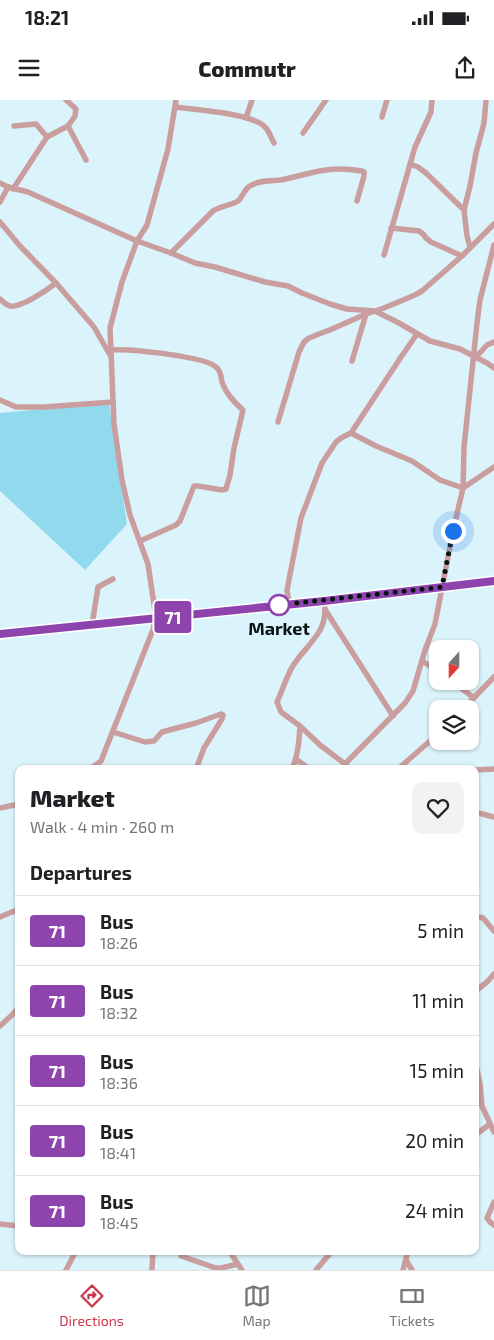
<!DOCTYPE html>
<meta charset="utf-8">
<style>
body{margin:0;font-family:"Exo 2",sans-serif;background:#f2f2f2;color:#202124;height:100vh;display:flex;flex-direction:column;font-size:19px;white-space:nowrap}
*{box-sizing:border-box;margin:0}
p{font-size:16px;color:#757577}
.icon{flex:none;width:28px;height:28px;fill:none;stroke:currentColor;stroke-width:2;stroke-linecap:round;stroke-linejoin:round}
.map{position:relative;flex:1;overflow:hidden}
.details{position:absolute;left:15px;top:665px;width:464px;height:490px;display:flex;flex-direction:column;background:#fff;border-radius:10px;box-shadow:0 1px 4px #0004}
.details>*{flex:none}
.badge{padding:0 10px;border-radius:4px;font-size:18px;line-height:32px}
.needle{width:32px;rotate:201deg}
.buttons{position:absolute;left:429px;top:540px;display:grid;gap:10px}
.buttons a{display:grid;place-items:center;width:50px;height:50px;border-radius:10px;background:#fff;box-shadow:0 1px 4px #0004;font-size:25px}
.you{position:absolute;width:25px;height:25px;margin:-12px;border:4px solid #fff;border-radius:50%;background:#1a73e8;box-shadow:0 0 0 8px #1a73e833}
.map>.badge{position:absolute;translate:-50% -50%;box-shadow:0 0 0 2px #fff}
h2{padding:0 15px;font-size:19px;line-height:45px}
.round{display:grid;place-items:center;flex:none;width:52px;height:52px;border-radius:10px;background:#f2f2f2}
.headline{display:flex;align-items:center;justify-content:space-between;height:85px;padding:0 15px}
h1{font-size:24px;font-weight:800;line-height:38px}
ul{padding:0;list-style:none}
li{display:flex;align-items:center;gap:15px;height:70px;padding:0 15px;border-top:1px solid #e0e0e0}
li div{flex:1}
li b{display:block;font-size:19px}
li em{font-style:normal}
li .badge{min-width:55px;font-weight:700;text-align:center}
.status{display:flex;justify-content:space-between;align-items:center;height:35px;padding:0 25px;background:#fff;direction:ltr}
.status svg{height:14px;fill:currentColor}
header{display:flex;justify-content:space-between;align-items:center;height:65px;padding:0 15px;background:#fff;font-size:22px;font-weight:800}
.tabs{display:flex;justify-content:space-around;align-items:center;height:70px;border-top:1px solid #e0e0e0;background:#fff;font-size:14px;color:#757577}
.tabs a{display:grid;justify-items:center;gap:2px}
.tabs .current{color:#c9394c}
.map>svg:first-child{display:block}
.green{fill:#91daed}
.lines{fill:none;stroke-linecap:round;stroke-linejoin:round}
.street{stroke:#ca9e9e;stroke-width:5.5}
.secondary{stroke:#b47577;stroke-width:8}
.line-casing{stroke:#fff;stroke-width:11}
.line{stroke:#8e44ad;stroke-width:8}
.walk{stroke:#091214;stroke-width:5;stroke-dasharray:0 9}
.stop-dot{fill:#fff;stroke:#8e44ad;stroke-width:2.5}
.labels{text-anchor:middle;stroke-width:5;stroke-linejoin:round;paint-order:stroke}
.stop-label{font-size:18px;font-weight:bold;fill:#091214;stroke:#dbf4fb}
</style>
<div class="status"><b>18:21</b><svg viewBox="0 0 49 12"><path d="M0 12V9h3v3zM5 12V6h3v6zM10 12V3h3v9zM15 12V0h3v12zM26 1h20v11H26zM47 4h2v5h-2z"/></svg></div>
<header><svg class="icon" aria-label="menu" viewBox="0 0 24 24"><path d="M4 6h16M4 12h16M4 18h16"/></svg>Commutr<svg class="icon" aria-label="share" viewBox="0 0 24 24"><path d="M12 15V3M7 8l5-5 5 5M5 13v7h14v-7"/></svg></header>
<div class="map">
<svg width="494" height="1170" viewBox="0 0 494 1170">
<rect width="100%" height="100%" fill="#dbf4fb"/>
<path class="green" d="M 109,303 L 127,424 L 85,470 L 0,391 L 0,313 Z"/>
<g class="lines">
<g class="street">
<path d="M 66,0 L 76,9 L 75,16 L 68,26 L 86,60"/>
<path d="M 175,7 C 197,10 249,13 264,26 C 269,30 271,38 274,43"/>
<path d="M 382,17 L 387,0"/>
<path d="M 246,18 L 252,0"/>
<path d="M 14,26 L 36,24 L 47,37"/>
<path d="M 303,33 L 326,0"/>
<path d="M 410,64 L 418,67 L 426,73 L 464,110 L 467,136 L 470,147"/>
<path d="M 0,83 L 8,87 L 28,92 L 137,141 L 171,153 L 195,163 L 215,167 L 265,182 L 288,186 L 302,193 L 330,204 L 347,209 L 375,211 L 399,223 L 430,241 L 460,249 L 487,263 L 494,268"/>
<path d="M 13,89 L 47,37 L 68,26"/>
<path d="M 0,102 L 8,87"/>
<path d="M 464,110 L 470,86 L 476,53 L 484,23 L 486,0"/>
<path d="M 0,122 L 20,146 L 56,183"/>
<path d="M 391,128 L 419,131 L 423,134 L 426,138 L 431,142 L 462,156"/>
<path d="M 171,153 L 213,111 C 221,106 232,105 238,101 C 243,97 244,89 250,86 C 259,80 271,81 281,80 C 296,77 311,72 326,70 C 338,68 350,69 362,71 L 364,72 L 364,76 L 357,101"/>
<path d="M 384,155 L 415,47 L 431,12 L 432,0"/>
<path d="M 0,199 C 3,202 6,205 10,206 C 21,208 47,190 56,183 L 94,227 L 110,255"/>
<path d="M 111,250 C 129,249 207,256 217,268 C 221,271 221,278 222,282 C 226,294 234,302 243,310 L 234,348 L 230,375 L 226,389 L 222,390 L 198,386 L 194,386 L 180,421 L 176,425 L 140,441"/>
<path d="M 476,257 L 487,245 L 494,242"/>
<path d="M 352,261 L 366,214"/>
<path d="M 0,300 L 16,307 L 44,307 L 113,302"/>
<path d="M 278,322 L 299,252 L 304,242 L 309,238 L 332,229 L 366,214 L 384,208 L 415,195 L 422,191 L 462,156 L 494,124"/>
<path d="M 351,333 L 376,346 L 412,361 L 440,380 L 463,388 L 494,367"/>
<path d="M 324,501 C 330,534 305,544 291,569 C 286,579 282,591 277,602 L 281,612 L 300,626 L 320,645 L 345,664 L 349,669"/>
<path d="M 289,504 L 287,490 L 301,418 L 322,363 L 336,342 L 341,338 L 351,333 L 401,257 L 417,234"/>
<path d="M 326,511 L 393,616"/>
<path d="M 156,518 L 148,464 L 130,415 L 122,380 L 114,324 L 110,228 L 122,182 L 137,141 L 147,125 L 168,49 L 176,0"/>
<path d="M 92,525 L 98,487 L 113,479"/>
<path d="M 422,561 L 438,571"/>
<path d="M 452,581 L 474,598"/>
<path d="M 463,609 L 494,577"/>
<path d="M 113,632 L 145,642 L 154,641 L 162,632 L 196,623 L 221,614 L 223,615 L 222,619 L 204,648 L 196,669"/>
<path d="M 296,659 L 309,669"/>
<path d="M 345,664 L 405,603 L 413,591 L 425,550 L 435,524 L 453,431 L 463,388 L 464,347 L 477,223 L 480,200 L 494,145"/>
<path d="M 90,669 L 101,661 L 154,527 L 153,519"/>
<path d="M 292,669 C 298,655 299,642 300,626"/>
<path d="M 398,669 L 438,634"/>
<path d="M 475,670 L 494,669"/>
<path d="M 0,708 L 19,704"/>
<path d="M 475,712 L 494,717"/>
<path d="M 475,816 L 483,818 L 494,831"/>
<path d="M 0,817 L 19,809"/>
<path d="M 475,894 L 477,890 L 487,882 L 494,874"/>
<path d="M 0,926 L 12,915 L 19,907"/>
<path d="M 475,960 L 480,984 L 482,1006 L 494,1032"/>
<path d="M 475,1035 L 490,1024"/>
<path d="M 494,1102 L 487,1118 L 491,1123 L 494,1125"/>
<path d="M 0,1124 L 19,1126"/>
<path d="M 229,1151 L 242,1170"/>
<path d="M 181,1156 L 216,1168 L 221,1168 L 238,1164"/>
<path d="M 406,1160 L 412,1170"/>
<path d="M 66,1170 L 76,1151"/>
<path d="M 152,1170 L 153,1151"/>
<path d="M 316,1170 L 332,1151"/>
<path d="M 403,1170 L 408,1151"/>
</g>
<path class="secondary" d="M 0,535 L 324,501 L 494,481"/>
</g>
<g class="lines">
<defs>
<path id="line" d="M 0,534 L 324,501 L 494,481"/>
</defs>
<use href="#line" class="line-casing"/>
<use href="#line" class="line"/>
<path class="walk" d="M 279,505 L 270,506 L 442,487 L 453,431"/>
</g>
<circle class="stop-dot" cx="279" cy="505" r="10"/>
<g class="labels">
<g class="stop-label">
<text x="279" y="535">Market</text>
</g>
</g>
</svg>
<div class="buttons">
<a><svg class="needle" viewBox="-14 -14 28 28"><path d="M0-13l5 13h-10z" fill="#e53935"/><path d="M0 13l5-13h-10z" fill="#757577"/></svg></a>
<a><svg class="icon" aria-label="layers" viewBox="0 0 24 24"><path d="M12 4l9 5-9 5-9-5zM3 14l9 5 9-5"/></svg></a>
</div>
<div class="you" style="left:453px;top:431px"></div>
<b class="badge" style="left:173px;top:517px;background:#8e44ad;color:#fff">71</b>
<section class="details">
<div class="headline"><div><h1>Market</h1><p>Walk · 4 min · 260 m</p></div><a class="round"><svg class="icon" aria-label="heart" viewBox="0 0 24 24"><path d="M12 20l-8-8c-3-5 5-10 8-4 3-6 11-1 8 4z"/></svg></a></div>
<h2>Departures</h2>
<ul>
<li><span class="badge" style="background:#8e44ad;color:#fff">71</span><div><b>Bus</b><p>18:26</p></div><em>5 min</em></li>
<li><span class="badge" style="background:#8e44ad;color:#fff">71</span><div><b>Bus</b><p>18:32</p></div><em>11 min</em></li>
<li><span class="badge" style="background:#8e44ad;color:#fff">71</span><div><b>Bus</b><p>18:36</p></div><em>15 min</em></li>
<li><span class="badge" style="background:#8e44ad;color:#fff">71</span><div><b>Bus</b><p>18:41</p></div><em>20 min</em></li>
<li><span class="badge" style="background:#8e44ad;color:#fff">71</span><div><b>Bus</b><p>18:45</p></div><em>24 min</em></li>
</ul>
</section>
</div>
<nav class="tabs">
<a class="current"><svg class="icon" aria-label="directions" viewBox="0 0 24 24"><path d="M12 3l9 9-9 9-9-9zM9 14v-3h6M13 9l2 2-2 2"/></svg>Directions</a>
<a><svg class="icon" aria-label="map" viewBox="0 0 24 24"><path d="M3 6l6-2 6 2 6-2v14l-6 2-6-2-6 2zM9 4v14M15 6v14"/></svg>Map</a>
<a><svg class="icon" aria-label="tickets" viewBox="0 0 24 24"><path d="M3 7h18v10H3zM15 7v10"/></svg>Tickets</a>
</nav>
